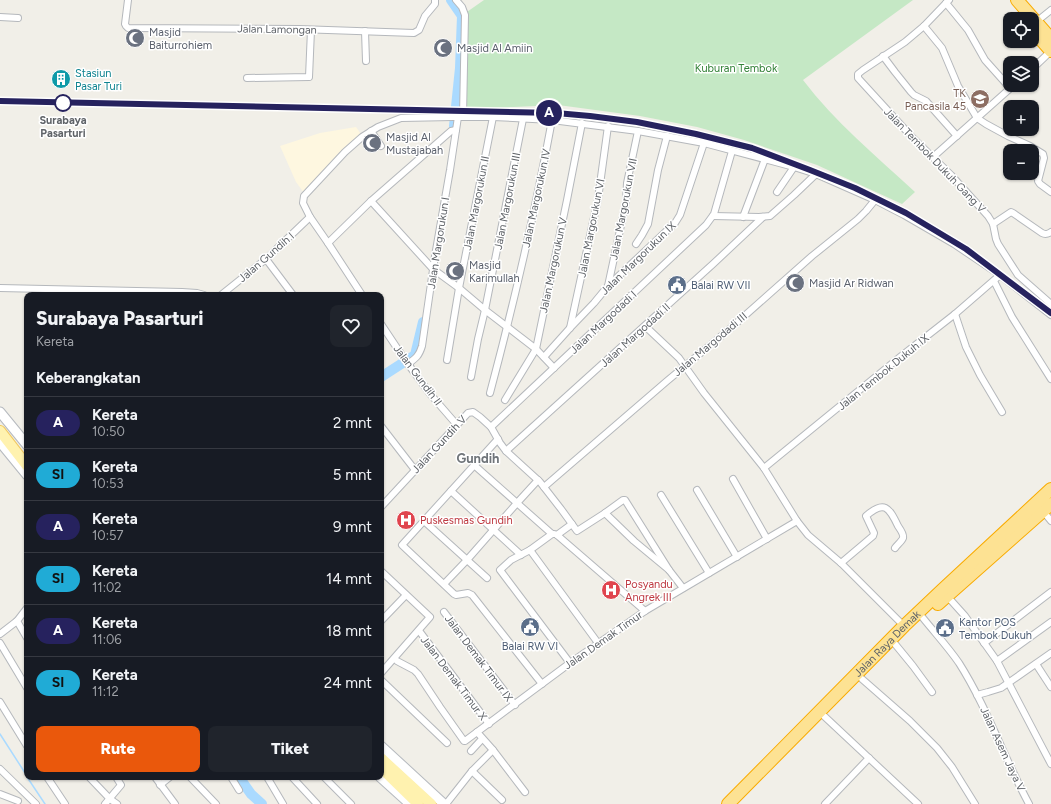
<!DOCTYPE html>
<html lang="id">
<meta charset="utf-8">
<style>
body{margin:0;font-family:Figtree,sans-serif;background:#20242c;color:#f1f3f6;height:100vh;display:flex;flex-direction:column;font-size:15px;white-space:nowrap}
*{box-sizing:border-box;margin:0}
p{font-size:13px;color:#9ea1a6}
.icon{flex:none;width:22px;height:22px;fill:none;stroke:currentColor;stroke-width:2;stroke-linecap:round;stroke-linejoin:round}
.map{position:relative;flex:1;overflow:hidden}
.sheet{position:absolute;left:24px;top:292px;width:360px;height:488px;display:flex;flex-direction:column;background:#171b24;border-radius:8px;box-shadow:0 1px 3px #0004}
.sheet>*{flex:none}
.badge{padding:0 8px;border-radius:13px;font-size:14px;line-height:26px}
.buttons{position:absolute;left:1003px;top:12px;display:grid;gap:8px}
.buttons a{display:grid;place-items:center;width:36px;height:36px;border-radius:8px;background:#171b24;box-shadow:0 1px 3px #0004;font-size:20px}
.map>.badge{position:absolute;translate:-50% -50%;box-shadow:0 0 0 2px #fff}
h2{padding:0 12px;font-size:15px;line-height:36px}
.round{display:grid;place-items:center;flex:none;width:42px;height:42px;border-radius:8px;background:#20242c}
.summary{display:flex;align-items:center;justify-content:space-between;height:68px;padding:0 12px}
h1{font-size:19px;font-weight:800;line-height:30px}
.cta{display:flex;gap:8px;margin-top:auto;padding:8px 12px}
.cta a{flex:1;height:46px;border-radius:8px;background:#ea580c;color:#fff;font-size:16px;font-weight:800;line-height:46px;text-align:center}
.cta a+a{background:#20242c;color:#f1f3f6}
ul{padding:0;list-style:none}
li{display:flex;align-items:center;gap:12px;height:52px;padding:0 12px;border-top:1px solid #363941}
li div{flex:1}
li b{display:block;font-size:15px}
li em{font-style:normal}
li .badge{min-width:44px;font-weight:700;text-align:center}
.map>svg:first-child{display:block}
.commercial{fill:#fef7e0}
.green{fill:#c5e8c5}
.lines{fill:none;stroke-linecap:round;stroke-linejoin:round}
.stream{stroke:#aadaff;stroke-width:1.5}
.river{stroke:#aadaff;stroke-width:10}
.street-casing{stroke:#b5b8bc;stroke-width:8}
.secondary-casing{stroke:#b6babf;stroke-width:11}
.primary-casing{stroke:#f2c960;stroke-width:12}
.highway-casing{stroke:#f9ab00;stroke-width:14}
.street{stroke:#fff;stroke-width:6}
.secondary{stroke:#fff;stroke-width:9}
.primary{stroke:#fff2af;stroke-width:10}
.highway{stroke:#fde293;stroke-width:12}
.rail{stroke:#b6b7b8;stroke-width:1.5;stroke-dasharray:1 5;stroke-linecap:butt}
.line-casing{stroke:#fff;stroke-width:9}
.line{stroke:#26225e;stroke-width:6}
.stop-dot{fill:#fff;stroke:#26225e;stroke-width:2}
.labels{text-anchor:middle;stroke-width:3;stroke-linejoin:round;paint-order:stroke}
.street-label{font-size:11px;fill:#5f6368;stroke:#fff}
.worship-label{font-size:11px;fill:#5b616d;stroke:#fff;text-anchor:start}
.park-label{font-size:11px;fill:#348238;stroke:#fff}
.culture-label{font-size:11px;fill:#0d838f;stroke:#fff;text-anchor:start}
.education-label{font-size:11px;fill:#785e54;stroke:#fff;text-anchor:end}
.stop-label{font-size:11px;font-weight:bold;fill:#5f6368;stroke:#fff}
.service-label{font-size:11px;fill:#4e5e75;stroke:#fff;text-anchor:start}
.health-label{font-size:11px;fill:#be3a42;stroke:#fff;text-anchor:start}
.quarter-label{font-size:13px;font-weight:bold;fill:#70757a;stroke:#fff}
</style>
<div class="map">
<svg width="1051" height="804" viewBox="0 0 1051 804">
<rect width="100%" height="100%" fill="#f1efe8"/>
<path class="commercial" d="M 356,127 L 361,134 L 304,193 L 296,182 L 280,146 L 320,133 Z"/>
<path class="green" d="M 484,0 L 913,0 L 803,80 C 835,122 876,156 915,192 L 902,204 L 817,165 L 744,140 L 697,127 L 640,116 L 558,105 L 493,108 L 460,107 L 464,14 Z"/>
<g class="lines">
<g class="stream">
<path d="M 0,734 L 27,776"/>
<path d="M 27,777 L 45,804"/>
</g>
<g class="river">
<path d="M 451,0 L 462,16 L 460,68 L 454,126"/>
<path d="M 381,377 L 415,355 L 423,322"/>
<path d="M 239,777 L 251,794 L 262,804"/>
</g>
<defs>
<g id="street">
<path d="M 128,0 L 125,24 L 126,26 L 128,28 L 299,29 L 414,33 L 419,30 L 425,16 L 435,4 L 435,0"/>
<path d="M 456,0 L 462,7 L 465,15 L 463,116"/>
<path d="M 949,0 L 924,26 L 905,42 L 863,70 L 858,74 L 858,78 L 911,136 L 951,175 L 988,216 L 993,224 L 996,239 L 998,244 L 1018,275 L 1051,304"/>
<path d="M 946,3 L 968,30 L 985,60 L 1010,88"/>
<path d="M 0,17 L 18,18"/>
<path d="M 1036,22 L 1051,10"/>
<path d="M 924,26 L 942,48 L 958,86 L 977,118 L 986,124 L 1008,136 L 1030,146 L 1043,154 L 1044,158 L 1038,181 L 1040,184 L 1051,192"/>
<path d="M 365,31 L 366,61"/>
<path d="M 883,56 L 895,72 L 911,92 L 914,95 L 926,101 L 957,136"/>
<path d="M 1032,69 L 1051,51"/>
<path d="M 247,78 L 309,77 L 311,30"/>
<path d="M 371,131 L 381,146"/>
<path d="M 933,157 L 1014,85"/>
<path d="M 777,192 L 794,167"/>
<path d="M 371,201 L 433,269 L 459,288 L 485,310 L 536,349 L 554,368"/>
<path d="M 713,216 L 759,217 L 770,216 L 794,195 L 816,174"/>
<path d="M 743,217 L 765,159"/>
<path d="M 993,224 L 1011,212 L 1013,213 L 1042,233 C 1046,235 1048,234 1051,232"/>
<path d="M 328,243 L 371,201 L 451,131 L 456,130"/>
<path d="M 636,244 L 642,235 L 648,224 L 658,170 L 667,136"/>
<path d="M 266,259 L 293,295"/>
<path d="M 994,281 L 1012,317 L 1051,379"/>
<path d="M 608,286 L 626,202 L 627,183 L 638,131"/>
<path d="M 0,288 L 182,292 L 197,293 L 204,295"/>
<path d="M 221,295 L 266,259 L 310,217"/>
<path d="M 362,295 L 328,243 L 310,217 L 303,203 L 304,196 L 345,152 L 362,137 L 378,127 L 401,118 L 453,117 L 493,117 L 552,120 L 638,131 L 704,143 L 794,167 L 816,174 L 875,200 L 904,215 L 954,244 L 1000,275 L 1051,315"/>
<path d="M 955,314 L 966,347 L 980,375 L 1002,412"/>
<path d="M 381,324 L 405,360 L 431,395 L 457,425"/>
<path d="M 645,326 L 679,358 L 704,393 L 764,468 L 797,521 L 808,535 L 841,563 L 904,626"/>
<path d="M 570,328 L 598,199 L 608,126"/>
<path d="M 544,357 L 570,328 L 594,303 L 608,286 L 675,223 L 680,215 L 704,143"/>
<path d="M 447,360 L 459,288 L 493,117"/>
<path d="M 408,364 C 416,358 419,356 422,346 L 435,256 L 450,170 L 458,117"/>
<path d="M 471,377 L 478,339 L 485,310 L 523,119"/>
<path d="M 490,393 C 514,303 535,212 552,120"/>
<path d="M 505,400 L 536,349 L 567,200 L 582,123"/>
<path d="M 381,426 L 415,470"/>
<path d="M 491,427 L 706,225 L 714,214 L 732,151"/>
<path d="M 498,439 L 402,545 L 454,594 L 456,595 L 468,593 L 472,595 L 542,684"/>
<path d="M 506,451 L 713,264 L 763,217"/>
<path d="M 474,465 L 552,534 L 554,534"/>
<path d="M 764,468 L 900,357 L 955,314 L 1000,275"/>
<path d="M 733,479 L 767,539"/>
<path d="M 544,487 L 667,381 L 732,327 L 812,256 L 858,219 L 866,211 L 875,200"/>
<path d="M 697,490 L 737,557"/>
<path d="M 451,491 L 521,555"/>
<path d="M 661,495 L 709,573"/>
<path d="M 381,507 L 468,413 L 473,412 L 480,417 L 491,427 L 500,443 L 506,451 L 540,482 L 561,509 L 577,531 L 605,513 L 623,500 L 625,500 L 669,570"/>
<path d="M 1043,511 L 1051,521"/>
<path d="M 605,513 L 634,541 L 669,570 L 683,588"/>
<path d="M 424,521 L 487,578"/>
<path d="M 552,534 L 530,550 L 511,560 L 500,570 L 570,663"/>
<path d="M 557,535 L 645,611"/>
<path d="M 557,535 L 572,524"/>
<path d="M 530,550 L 598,643"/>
<path d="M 841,563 L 873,536 L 874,533 L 866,516 C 884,500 889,507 898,526 C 900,529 904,534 903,538 C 902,541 897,545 895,548"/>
<path d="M 381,571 L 430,617 L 381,673"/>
<path d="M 444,584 L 467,560 L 517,503 L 538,480"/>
<path d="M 947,596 L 965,616 L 997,661 L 1051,764"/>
<path d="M 444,612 L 515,705"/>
<path d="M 923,618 C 935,633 948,647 959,663 C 987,707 1004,758 1029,804"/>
<path d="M 17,621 L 27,638"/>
<path d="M 381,621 L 406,595"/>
<path d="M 420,632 L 489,724"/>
<path d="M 0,634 L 17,621 L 27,608"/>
<path d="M 0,643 L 27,688"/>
<path d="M 984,643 L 1051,592"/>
<path d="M 895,644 L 913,666 L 932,692"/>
<path d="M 397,661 L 414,670 L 418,674 L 440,707 L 464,741 L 465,741 L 570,663 L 645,611 L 797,521"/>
<path d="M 997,661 L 1051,622"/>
<path d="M 1036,664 L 1051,687"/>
<path d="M 862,679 L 910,721 L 937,748 L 952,767 L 975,804"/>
<path d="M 381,680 L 447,743"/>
<path d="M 977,695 L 988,692 L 1001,688 L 1051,653"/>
<path d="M 0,702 L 27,746"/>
<path d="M 824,716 L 918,804"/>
<path d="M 477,732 L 493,750 L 525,792"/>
<path d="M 471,751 L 482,739"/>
<path d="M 0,769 L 36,804"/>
<path d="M 472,771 L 502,800"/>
<path d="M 47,777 L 65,804"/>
<path d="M 89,777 L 110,799 L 117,804"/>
<path d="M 155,777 L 175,804"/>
<path d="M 190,777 L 216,804"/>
<path d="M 231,777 L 239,790"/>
<path d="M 267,777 L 283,804"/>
<path d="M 292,777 L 317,804"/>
<path d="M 324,777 L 351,804"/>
<path d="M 160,785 L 170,777"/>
<path d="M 0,794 L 18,801"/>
<path d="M 105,804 L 121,785 L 116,777"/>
<path d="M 446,804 L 472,771 L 493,750"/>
<path d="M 825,804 L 869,758"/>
</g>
<g id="secondary">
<path d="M 0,412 L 27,445"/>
<path d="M 0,442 L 27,475"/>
<path d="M 381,746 L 444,804"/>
<path d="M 380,777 L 410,804"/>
</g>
<g id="primary">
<path d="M 0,431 L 27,466"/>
<path d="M 381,758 L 431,804"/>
<path d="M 381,768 L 418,804"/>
</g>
<g id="highway">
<path d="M 1017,0 L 1051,39"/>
<path d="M 1036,34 L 1051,51"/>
<path d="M 938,604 L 1051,504"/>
<path id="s1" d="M 728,804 L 904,626 L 942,590 L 1051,489"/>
</g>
</defs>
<use href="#street" class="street-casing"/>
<use href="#secondary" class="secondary-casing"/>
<use href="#primary" class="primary-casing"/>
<use href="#highway" class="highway-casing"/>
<use href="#street" class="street"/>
<use href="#secondary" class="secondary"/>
<use href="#primary" class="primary"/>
<use href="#highway" class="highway"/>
<path class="rail" d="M 0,101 L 556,113 C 583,115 610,117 637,122 C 742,139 845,176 935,231 C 946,237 956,243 966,250 C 996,270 1023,292 1051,313"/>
</g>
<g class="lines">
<defs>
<path id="line" d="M 0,101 L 556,113 L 590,116 L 637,122 L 696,134 L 752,148 L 810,170 L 855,188 L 906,213 L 966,249 L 1051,313"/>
</defs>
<use href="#line" class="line-casing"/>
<use href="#line" class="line"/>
</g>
<defs>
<symbol id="mosque-disc" viewBox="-11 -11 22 22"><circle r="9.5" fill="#6b7280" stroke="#fff"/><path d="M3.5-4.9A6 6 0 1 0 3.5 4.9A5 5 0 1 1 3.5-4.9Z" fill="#fff"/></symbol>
<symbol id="building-disc" viewBox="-11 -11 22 22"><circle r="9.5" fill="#0f9aa8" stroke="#fff"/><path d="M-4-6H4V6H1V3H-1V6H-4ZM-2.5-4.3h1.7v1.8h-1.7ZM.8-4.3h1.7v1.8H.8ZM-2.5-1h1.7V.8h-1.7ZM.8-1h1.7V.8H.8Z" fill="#fff"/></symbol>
<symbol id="school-disc" viewBox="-11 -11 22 22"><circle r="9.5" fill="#8d6e63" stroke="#fff"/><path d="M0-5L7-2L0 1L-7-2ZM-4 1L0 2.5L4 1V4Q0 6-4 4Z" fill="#fff"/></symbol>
<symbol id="civic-disc" viewBox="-11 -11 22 22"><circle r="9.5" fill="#5c6f8a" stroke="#fff"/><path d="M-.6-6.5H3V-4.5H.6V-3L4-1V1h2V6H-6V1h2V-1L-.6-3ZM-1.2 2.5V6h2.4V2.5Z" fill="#fff"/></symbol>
<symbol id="hospital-disc" viewBox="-11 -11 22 22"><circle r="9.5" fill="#e0444e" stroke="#fff"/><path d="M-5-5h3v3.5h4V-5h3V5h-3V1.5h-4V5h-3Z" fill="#fff"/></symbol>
</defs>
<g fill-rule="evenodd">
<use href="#mosque-disc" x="124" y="27" width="22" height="22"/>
<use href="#mosque-disc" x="432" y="37" width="22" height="22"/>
<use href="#building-disc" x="50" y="68" width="22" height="22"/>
<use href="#school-disc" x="969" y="88" width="22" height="22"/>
<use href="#mosque-disc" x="361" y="132" width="22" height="22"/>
<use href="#mosque-disc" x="444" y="260" width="22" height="22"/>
<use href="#mosque-disc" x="784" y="272" width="22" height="22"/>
<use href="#civic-disc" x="666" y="274" width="22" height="22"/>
<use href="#hospital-disc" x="395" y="509" width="22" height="22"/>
<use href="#hospital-disc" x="600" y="579" width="22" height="22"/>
<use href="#civic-disc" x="519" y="616" width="22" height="22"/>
<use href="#civic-disc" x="934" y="617" width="22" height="22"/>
</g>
<circle class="stop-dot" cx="63" cy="103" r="8"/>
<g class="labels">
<g class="street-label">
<text transform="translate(277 29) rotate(1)" y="4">Jalan Lamongan</text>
<text transform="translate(935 160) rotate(46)" y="4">Jalan Tembok Dukuh Gang V</text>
<text transform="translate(536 198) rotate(-78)" y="4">Jalan Margorukun IV</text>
<text transform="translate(507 201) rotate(-79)" y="4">Jalan Margorukun III</text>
<text transform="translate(476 203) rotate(-79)" y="4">Jalan Margorukun II</text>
<text transform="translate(623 209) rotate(-79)" y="4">Jalan Margorukun VII</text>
<text transform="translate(591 228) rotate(-79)" y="4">Jalan Margorukun VI</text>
<text transform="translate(438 243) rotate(-81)" y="4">Jalan Margorukun I</text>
<text transform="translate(266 257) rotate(-41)" y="4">Jalan Gundih I</text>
<text transform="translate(638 258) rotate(-44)" y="4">Jalan Margorukun IX</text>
<text transform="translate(553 265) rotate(-78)" y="4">Jalan Margorukun V</text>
<text transform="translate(603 322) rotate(-43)" y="4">Jalan Margodadi I</text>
<text transform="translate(635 335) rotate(-42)" y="4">Jalan Margodadi II</text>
<text transform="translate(710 344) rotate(-40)" y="4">Jalan Margodadi III</text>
<text transform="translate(883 372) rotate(-39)" y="4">Jalan Tembok Dukuh IX</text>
<text transform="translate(418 375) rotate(53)" y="4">Jalan Gundih II</text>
<text transform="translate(439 444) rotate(-47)" y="4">Jalan Gundih V</text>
<text transform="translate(603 640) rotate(-35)" y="4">Jalan Demak Timur</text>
<text dy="4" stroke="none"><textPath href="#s1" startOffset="226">Jalan Raya Demak</textPath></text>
<text transform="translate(479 658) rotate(53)" y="4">Jalan Demak Timur IX</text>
<text transform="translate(454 678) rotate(53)" y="4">Jalan Demak Timur X</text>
<text transform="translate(1003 749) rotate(65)" y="4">Jalan Asem Jaya V</text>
</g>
<g class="worship-label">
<text x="149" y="36">Masjid<tspan x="149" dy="13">Baiturrohiem</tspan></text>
<text x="457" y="52">Masjid Al Amiin</text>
<text x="386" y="141">Masjid Al<tspan x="386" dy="13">Mustajabah</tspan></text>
<text x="469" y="269">Masjid<tspan x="469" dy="13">Karimullah</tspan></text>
<text x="809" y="287">Masjid Ar Ridwan</text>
</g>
<g class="park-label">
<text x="736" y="72">Kuburan Tembok</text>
</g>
<g class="culture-label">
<text x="75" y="77">Stasiun<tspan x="75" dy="13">Pasar Turi</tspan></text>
</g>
<g class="education-label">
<text x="966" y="97">TK<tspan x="966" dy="13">Pancasila 45</tspan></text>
</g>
<g class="stop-label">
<text x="63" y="124">Surabaya<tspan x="63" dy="13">Pasarturi</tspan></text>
</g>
<g class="service-label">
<text x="691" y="289">Balai RW VII</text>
<text x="959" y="626">Kantor POS<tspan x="959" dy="13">Tembok Dukuh</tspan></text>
<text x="530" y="650" text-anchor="middle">Balai RW VI</text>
</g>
<g class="health-label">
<text x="420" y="524">Puskesmas Gundih</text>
<text x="625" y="588">Posyandu<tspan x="625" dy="13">Angrek III</tspan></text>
</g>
<g class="quarter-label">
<text x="478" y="463">Gundih</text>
</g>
</g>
</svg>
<div class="buttons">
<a><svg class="icon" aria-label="locate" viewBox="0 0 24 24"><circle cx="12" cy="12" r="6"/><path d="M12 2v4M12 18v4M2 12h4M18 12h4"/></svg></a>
<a><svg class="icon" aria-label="layers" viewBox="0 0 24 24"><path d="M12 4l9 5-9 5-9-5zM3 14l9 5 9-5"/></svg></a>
<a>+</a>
<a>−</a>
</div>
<b class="badge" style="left:549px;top:113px;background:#26225e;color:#fff">A</b>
<section class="sheet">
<div class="summary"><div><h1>Surabaya Pasarturi</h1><p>Kereta</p></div><a class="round"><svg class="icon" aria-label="heart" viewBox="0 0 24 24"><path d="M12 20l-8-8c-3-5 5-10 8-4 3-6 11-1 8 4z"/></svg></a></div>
<h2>Keberangkatan</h2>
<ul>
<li><span class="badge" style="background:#26225e;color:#fff">A</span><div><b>Kereta</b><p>10:50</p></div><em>2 mnt</em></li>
<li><span class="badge" style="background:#20abd6;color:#111">SI</span><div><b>Kereta</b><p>10:53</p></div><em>5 mnt</em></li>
<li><span class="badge" style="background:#26225e;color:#fff">A</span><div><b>Kereta</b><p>10:57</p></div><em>9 mnt</em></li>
<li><span class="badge" style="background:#20abd6;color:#111">SI</span><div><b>Kereta</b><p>11:02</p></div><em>14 mnt</em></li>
<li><span class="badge" style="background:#26225e;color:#fff">A</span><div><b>Kereta</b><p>11:06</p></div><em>18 mnt</em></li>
<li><span class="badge" style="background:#20abd6;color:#111">SI</span><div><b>Kereta</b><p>11:12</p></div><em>24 mnt</em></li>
</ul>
<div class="cta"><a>Rute</a><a>Tiket</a></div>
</section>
</div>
